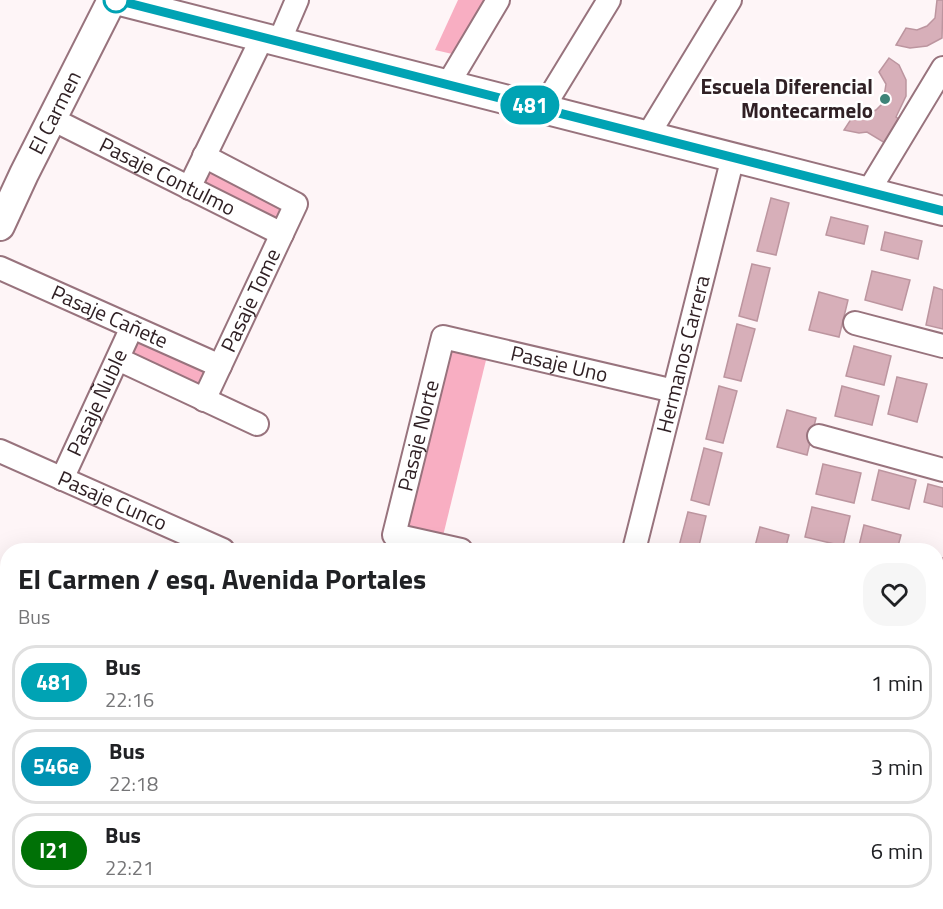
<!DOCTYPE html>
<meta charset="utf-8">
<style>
body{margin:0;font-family:"Titillium Web",sans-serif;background:#f6f6f6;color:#202124;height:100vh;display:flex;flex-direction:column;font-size:22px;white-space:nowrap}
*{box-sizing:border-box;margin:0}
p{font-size:20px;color:#757577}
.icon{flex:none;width:33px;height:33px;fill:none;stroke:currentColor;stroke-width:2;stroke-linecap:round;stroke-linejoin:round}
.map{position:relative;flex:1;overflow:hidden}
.sheet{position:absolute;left:0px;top:543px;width:944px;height:366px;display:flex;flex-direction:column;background:#fff;border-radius:24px 24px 0 0;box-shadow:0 6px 24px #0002}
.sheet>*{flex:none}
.badge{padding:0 12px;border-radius:20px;font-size:21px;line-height:39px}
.map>.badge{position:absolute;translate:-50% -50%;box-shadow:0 0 0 3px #fff}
.round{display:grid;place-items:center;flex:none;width:63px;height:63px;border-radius:24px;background:#f6f6f6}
.summary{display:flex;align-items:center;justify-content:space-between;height:102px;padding:0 18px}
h1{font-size:28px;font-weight:700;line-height:45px}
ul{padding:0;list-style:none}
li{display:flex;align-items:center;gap:18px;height:75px;margin:0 12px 9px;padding:0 6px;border:3px solid #e0e0e0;border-radius:24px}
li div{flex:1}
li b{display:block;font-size:22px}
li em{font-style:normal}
li .badge{min-width:66px;font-weight:700;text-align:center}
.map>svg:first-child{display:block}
.green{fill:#f8aec2}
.building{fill:#d7afb9;stroke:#bc959f;stroke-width:1.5}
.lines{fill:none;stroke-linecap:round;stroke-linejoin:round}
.minor-casing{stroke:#98737d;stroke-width:26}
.major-casing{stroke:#98737d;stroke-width:32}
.minor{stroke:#fff;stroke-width:22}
.major{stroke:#fff;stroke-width:28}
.line-casing{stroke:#fff;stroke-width:14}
.line{stroke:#00a3b4;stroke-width:9}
.stop-dot{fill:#fff;stroke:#00a3b4;stroke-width:3}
.poi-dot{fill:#3e8378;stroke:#fff;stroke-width:2}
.labels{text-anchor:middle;stroke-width:5;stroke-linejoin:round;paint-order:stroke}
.poi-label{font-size:21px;font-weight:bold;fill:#302125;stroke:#fff;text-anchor:end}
.street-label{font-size:21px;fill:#302125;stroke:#fff}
</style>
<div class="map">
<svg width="943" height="909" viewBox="0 0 943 909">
<rect width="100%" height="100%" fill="#fef5f7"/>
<g class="green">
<path d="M 458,0 L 492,0 L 461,56 L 435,50 Z"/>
<path d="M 207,165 L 288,205 L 279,224 L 198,184 Z"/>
<path d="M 134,334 L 212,370 L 204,390 L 125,353 Z"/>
<path d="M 449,346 L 487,356 L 442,540 L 404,530 Z"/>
<path d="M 943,610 L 943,709 L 936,708 L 936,617 Z"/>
</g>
<g class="building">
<path d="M 937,0 L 943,0 L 942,38 L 927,46 L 910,48 L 896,45 L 906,28 L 917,30 L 927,26 L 935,18 Z"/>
<path d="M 889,58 L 899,65 L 906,80 L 906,96 L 896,117 L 900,120 L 885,143 L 867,132 L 859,133 L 844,130 L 855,113 L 865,115 L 876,110 L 883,103 L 886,84 L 879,72 Z"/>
<path d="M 771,198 L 789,203 L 776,255 L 757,251 Z"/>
<path d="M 831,217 L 868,226 L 864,244 L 826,235 Z"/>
<path d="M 885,232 L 922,241 L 918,259 L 881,250 Z"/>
<path d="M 752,264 L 770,268 L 757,321 L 739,316 Z"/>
<path d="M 872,271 L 910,280 L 902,310 L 865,300 Z"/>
<path d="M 934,287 L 943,290 L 943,329 L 926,325 Z"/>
<path d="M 819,292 L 848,300 L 839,337 L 809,330 Z"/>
<path d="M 737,324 L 755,329 L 741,381 L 724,377 Z"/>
<path d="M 854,346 L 891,356 L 884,385 L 846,376 Z"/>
<path d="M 897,377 L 927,384 L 917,422 L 888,414 Z"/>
<path d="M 719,386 L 737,391 L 723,443 L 706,439 Z"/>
<path d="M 842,386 L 879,396 L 872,425 L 835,416 Z"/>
<path d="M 787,410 L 816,418 L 807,455 L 777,447 Z"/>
<path d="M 704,448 L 722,453 L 709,505 L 691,500 Z"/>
<path d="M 823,464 L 861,473 L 854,503 L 816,494 Z"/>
<path d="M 879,470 L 916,480 L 909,509 L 872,500 Z"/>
<path d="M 928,484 L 943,488 L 943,507 L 924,502 Z"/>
<path d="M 812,507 L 850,516 L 843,546 L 805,537 Z"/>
<path d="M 688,512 L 706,516 L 698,550 L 678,550 Z"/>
<path d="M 864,525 L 901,535 L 897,550 L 858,550 Z"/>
<path d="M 760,527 L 789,535 L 785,550 L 754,550 Z"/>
<path d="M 936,557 L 943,558 L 943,578 L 936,576 Z"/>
<path d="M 938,795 L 943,796 L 943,828 L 936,826 Z"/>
<path d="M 936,873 L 943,874 L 941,909 L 923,909 L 911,906 L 912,902 L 936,902 Z"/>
<path d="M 576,902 L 626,902 L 624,909 L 606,909 Z"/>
<path d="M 730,902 L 770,902 L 768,909 L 729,909 Z"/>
</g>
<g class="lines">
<defs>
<g id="minor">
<path d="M 279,42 L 297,0"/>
<path d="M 448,84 L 498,0"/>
<path d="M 543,108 L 609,0"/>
<path id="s1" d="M 52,119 L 282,234"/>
<path d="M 648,135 L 730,0"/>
<path d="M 189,188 L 262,38"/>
<path d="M 868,192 L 943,68"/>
<path id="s2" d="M 0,268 L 220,366"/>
<path d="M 855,323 L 943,346"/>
<path d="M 118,359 L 257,424"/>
<path id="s3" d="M 204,400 L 296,204 L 204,156"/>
<path d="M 819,436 L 943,470"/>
<path id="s4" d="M 0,451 L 223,550"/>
<path id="s5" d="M 62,479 L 132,327"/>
<path id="s6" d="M 461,550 L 394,535 L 443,337 L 674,391"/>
<path id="s7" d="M 634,550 L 733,157"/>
<path d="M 0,608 L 8,611"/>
<path d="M 936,608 L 943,602"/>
<path d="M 936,716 L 943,718"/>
<path d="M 0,747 L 8,729"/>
<path d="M 936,851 L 943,852"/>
<path d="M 0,862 L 8,866"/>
<path d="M 86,902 L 102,909"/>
<path d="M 835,902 L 863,909"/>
<path d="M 155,909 L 157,902"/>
<path d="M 348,909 L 349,902"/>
<path d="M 542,909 L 543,902"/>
<path d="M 711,909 L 713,902"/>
</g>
<g id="major">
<path d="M 116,0 L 943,211"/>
<path id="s8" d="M 0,226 L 24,174 L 112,0"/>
</g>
</defs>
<use href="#minor" class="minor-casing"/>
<use href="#major" class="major-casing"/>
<use href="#minor" class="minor"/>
<use href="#major" class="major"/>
</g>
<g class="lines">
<defs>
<path id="line" d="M 116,0 L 943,211"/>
</defs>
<use href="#line" class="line-casing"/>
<use href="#line" class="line"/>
</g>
<circle class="stop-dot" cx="116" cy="0" r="12"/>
<circle class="poi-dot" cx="885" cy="99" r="6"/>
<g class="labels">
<g class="poi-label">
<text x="873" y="94">Escuela Diferencial<tspan x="873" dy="24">Montecarmelo</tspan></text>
</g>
<g class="street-label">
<text dy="7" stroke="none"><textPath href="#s8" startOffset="126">El Carmen</textPath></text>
<text dy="7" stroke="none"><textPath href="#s1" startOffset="129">Pasaje Contulmo</textPath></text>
<text dy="7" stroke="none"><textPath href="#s3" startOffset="110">Pasaje Tome</textPath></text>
<text dy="7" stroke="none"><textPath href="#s2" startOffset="120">Pasaje Cañete</textPath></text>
<text dy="7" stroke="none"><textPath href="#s7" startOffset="202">Hermanos Carrera</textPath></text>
<text dy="7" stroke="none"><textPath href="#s6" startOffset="392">Pasaje Uno</textPath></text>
<text dy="7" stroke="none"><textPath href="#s5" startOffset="84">Pasaje Ñuble</textPath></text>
<text dy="7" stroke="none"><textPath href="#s6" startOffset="171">Pasaje Norte</textPath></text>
<text dy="7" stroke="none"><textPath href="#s4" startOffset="123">Pasaje Cunco</textPath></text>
</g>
</g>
</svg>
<b class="badge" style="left:530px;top:105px;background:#00a3b4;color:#fff">481</b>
<section class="sheet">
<div class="summary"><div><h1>El Carmen / esq. Avenida Portales</h1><p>Bus</p></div><a class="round"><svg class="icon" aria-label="heart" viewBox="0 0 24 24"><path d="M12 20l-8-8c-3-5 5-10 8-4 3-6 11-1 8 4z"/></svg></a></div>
<ul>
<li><span class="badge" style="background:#00a3b4;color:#fff">481</span><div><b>Bus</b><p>22:16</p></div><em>1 min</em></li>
<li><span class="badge" style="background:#0093b3;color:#fff">546e</span><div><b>Bus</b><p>22:18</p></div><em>3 min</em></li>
<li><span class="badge" style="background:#007106;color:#fff">I21</span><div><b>Bus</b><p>22:21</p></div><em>6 min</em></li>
</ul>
</section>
</div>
